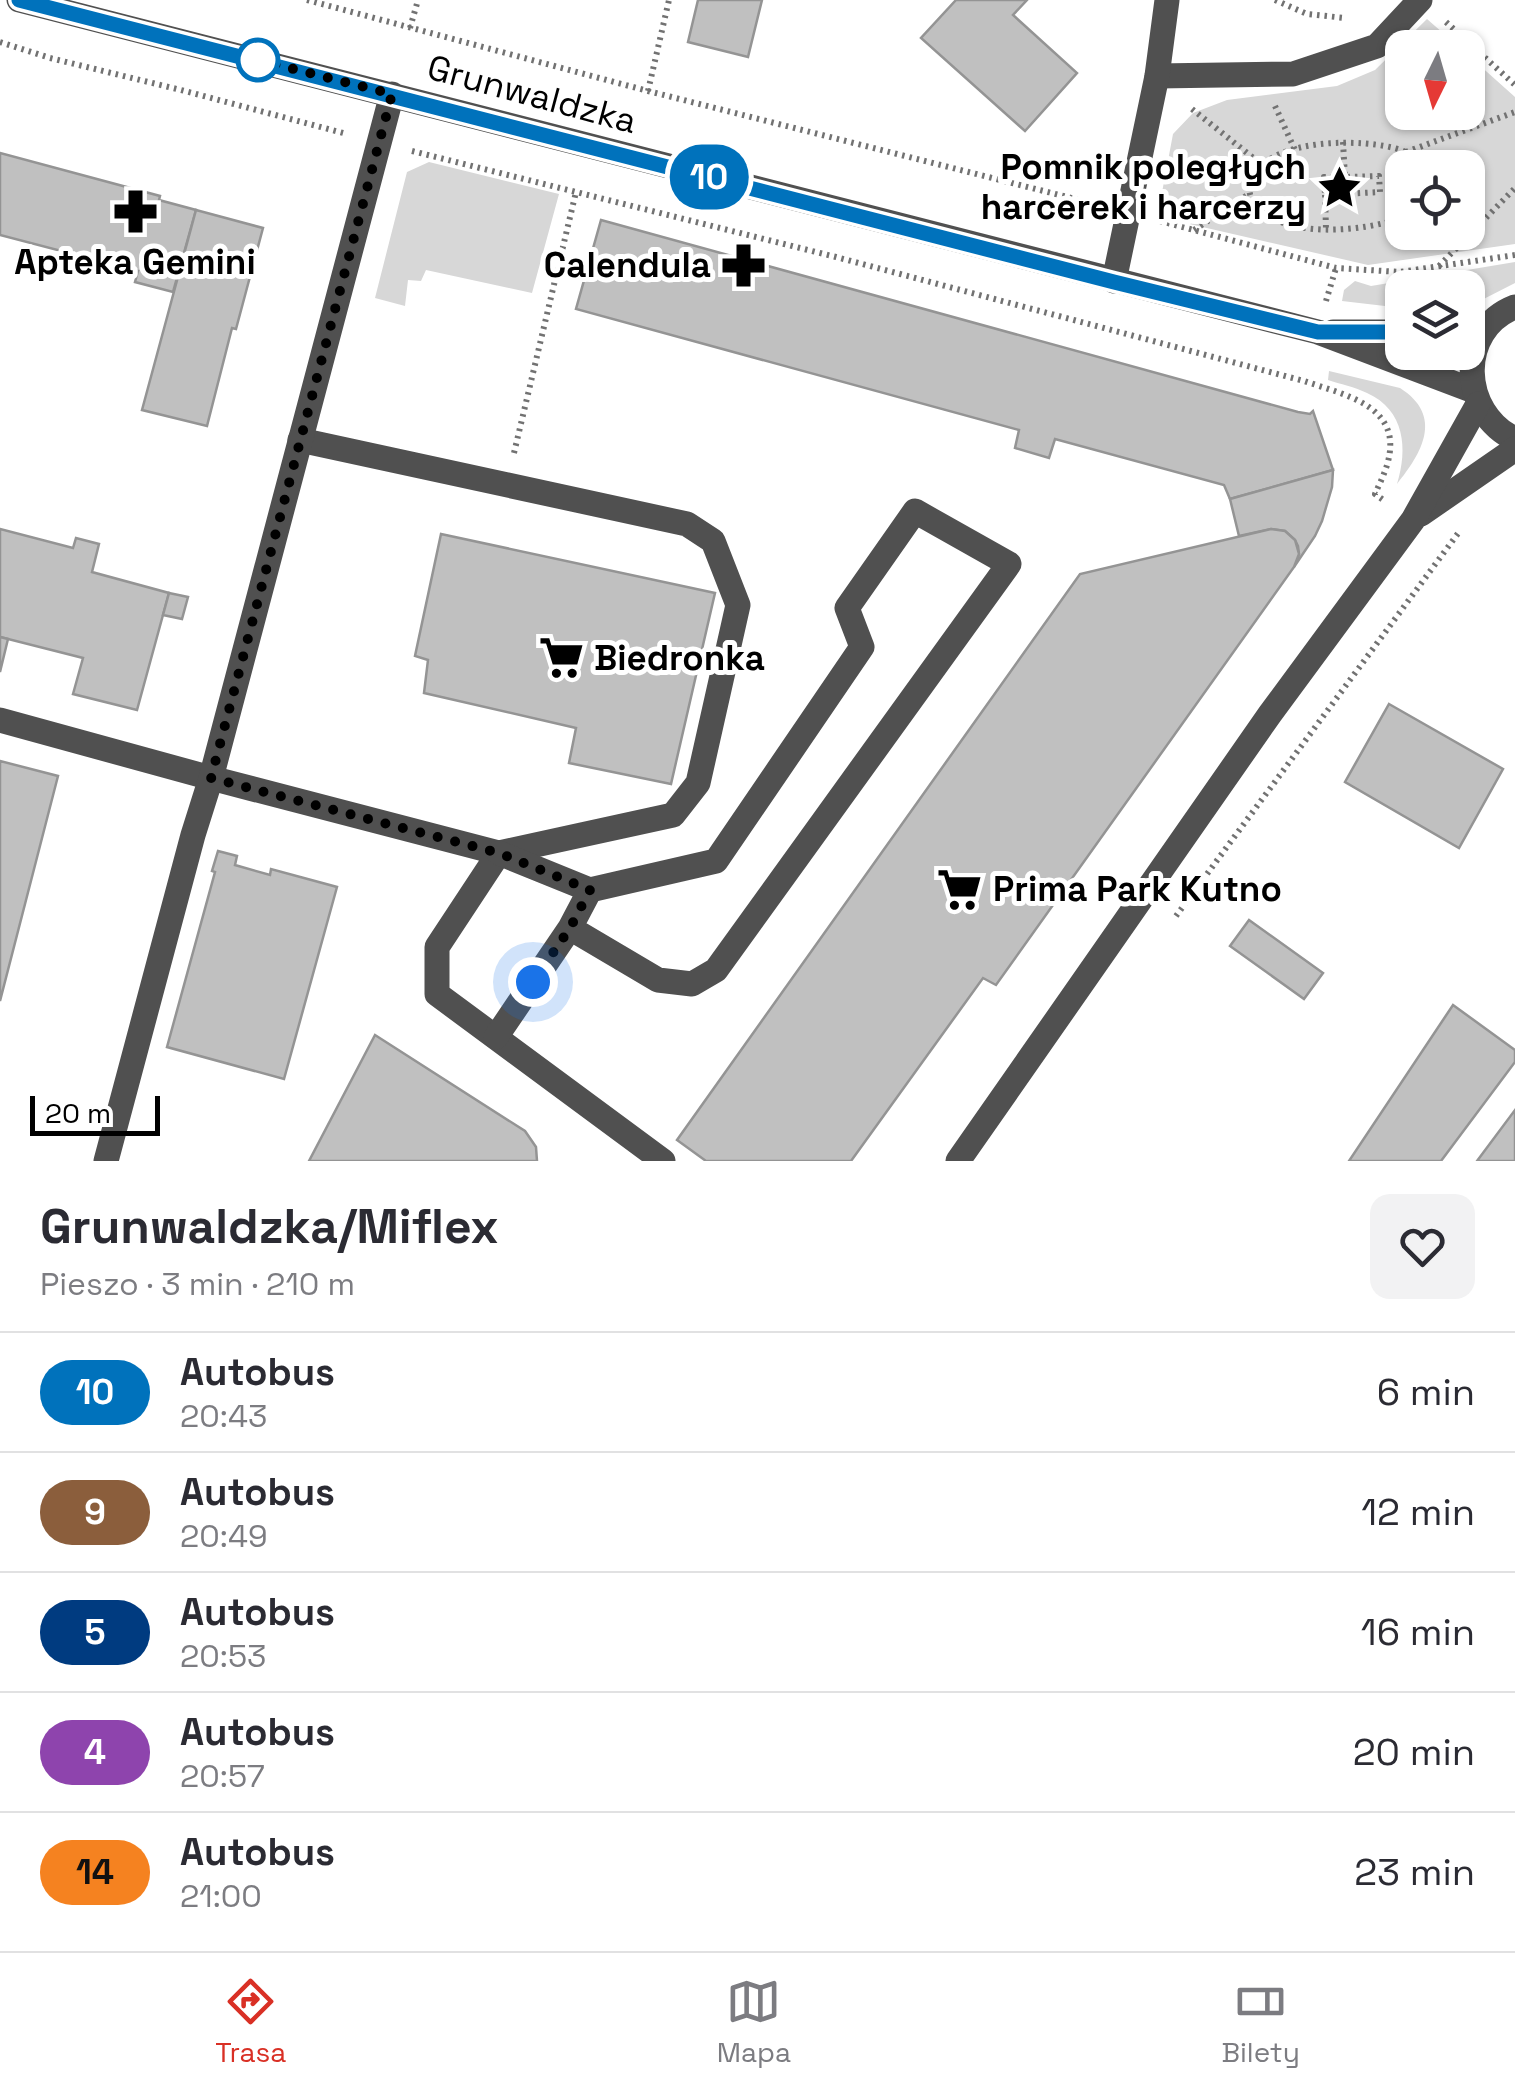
<!DOCTYPE html>
<html lang="pl">
<meta charset="utf-8">
<style>
body{margin:0;font-family:"Space Grotesk",sans-serif;background:#f2f2f3;color:#2b2b33;height:100vh;display:flex;flex-direction:column;font-size:38px;white-space:nowrap}
*{box-sizing:border-box;margin:0}
p{font-size:32px;color:#7c7c81}
.icon{flex:none;width:55px;height:55px;fill:none;stroke:currentColor;stroke-width:2;stroke-linecap:round;stroke-linejoin:round}
.map{position:relative;height:1161px;overflow:hidden}
.drawer{display:flex;flex-direction:column;background:#fff;flex:1}
.drawer>*{flex:none}
.badge{padding:0 20px;border-radius:32px;font-size:35px;line-height:65px}
.needle{width:65px;rotate:185deg}
.tools{position:absolute;left:1385px;top:30px;display:grid;gap:20px}
.tools a{display:grid;place-items:center;width:100px;height:100px;border-radius:20px;background:#fff;box-shadow:0 2px 8px #0004;font-size:50px}
.scale{position:absolute;left:30px;bottom:25px;width:130px;box-sizing:border-box;padding-left:10px;border:5px solid #000;border-top:0;font-size:28px;line-height:35px;white-space:nowrap;color:#000;-webkit-text-stroke:8px #fff;paint-order:stroke}
.you{position:absolute;width:50px;height:50px;margin:-25px;border:8px solid #fff;border-radius:50%;background:#1a73e8;box-shadow:0 0 0 15px #1a73e833}
.map>.badge{position:absolute;translate:-50% -50%;box-shadow:0 0 0 5px #fff}
.round{display:grid;place-items:center;flex:none;width:105px;height:105px;border-radius:20px;background:#f2f2f3}
.overview{display:flex;align-items:center;justify-content:space-between;height:170px;padding:0 40px}
h1{font-size:48px;font-weight:600;line-height:75px}
ul{padding:0;list-style:none}
li{display:flex;align-items:center;gap:30px;height:120px;padding:0 40px;border-top:2px solid #e1e1e2}
li div{flex:1}
li b{display:block;font-size:38px}
li em{font-style:normal}
li .badge{min-width:110px;font-weight:700;text-align:center}
.dock{display:flex;justify-content:space-around;align-items:center;height:140px;border-top:2px solid #e1e1e2;background:#fff;font-size:28px;color:#7c7c81}
.dock a{display:grid;justify-items:center;gap:5px}
.dock .active{color:#d93025}
.map>svg:first-child{display:block}
.green{fill:#d7d7d7;fill-rule:evenodd}
.building{fill:#c0c0c0;stroke:#949494;stroke-width:2.5}
.lines{fill:none;stroke-linecap:round;stroke-linejoin:round}
.path{stroke:#727272;stroke-width:6;stroke-dasharray:2.5 5;stroke-linecap:butt}
.minor{stroke:#505050;stroke-width:25}
.line-casing{stroke:#fff;stroke-width:22}
.line{stroke:#0072bc;stroke-width:15}
.walk{stroke:#000;stroke-width:10;stroke-dasharray:0 18}
.stop-dot{fill:#fff;stroke:#0072bc;stroke-width:5}
.labels{text-anchor:middle;stroke-width:10;stroke-linejoin:round;paint-order:stroke}
.street-label{font-size:35px;fill:#000;stroke:#fff}
.poi-label{font-size:35px;font-weight:bold;fill:#000;stroke:#fff;text-anchor:end}
</style>
<div class="map">
<svg width="1515" height="1161" viewBox="0 0 1515 1161">
<rect width="100%" height="100%" fill="#fff"/>
<g class="green">
<path d="M 1427,19 L 1459,47 L 1402,48 L 1402,112 L 1468,112 L 1468,55 L 1515,97 L 1515,244 L 1368,265 L 1172,220 L 1160,203 L 1173,134 L 1193,113 L 1227,100 L 1337,86 L 1375,70 ZM 1402,168 L 1468,168 L 1468,232 L 1402,232 Z"/>
<path d="M 429,162 L 559,194 L 532,293 L 426,270 L 421,281 L 408,280 L 405,306 L 375,298 L 407,172 Z"/>
<path d="M 1515,262 L 1515,283 L 1468,307 L 1468,288 L 1402,288 L 1402,308 L 1342,301 L 1344,290 L 1355,281 L 1371,286 Z"/>
<path d="M 1329,371 L 1400,388 C 1444,416 1422,453 1397,484 C 1408,449 1405,410 1367,393 C 1355,387 1340,384 1328,380 Z"/>
</g>
<g class="building">
<path d="M 698,0 L 762,0 L 748,57 L 688,42 Z"/>
<path d="M 956,0 L 1027,0 L 1013,15 L 1077,73 L 1025,131 L 921,38 Z"/>
<path d="M 0,153 L 160,196 L 159,200 L 196,210 L 173,292 L 135,282 L 138,271 L 0,235 Z"/>
<path d="M 196,210 L 263,228 L 236,329 L 232,328 L 207,426 L 142,410 Z"/>
<path d="M 601,220 L 1298,412 L 1310,414 L 1313,411 L 1333,470 L 1230,499 L 1224,485 L 1055,439 L 1049,458 L 1015,448 L 1019,430 L 576,309 Z"/>
<path d="M 1333,470 L 1332,487 L 1322,521 L 1315,536 L 1294,567 L 1299,554 L 1298,546 L 1295,540 L 1285,531 L 1271,529 L 1239,536 L 1230,499 Z"/>
<path d="M 0,529 L 73,548 L 76,538 L 99,544 L 92,572 L 169,593 L 137,710 L 73,694 L 83,658 L 0,637 Z"/>
<path d="M 1271,529 L 1285,531 L 1295,540 L 1299,554 L 1294,567 L 996,985 L 983,978 L 851,1161 L 706,1161 L 677,1140 L 1080,574 Z"/>
<path d="M 441,534 L 715,593 L 671,784 L 569,763 L 576,728 L 424,693 L 428,660 L 415,656 Z"/>
<path d="M 169,593 L 188,597 L 182,619 L 163,615 Z"/>
<path d="M 0,637 L 8,639 L 0,672 Z"/>
<path d="M 1389,704 L 1503,769 L 1459,848 L 1345,782 Z"/>
<path d="M 0,761 L 58,776 L 0,1001 Z"/>
<path d="M 218,851 L 237,856 L 235,865 L 270,875 L 271,869 L 337,887 L 284,1079 L 167,1047 L 215,872 L 212,871 Z"/>
<path d="M 1249,920 L 1323,973 L 1304,999 L 1230,946 Z"/>
<path d="M 1453,1005 L 1515,1050 L 1515,1062 L 1441,1161 L 1349,1161 Z"/>
<path d="M 375,1035 L 525,1131 L 536,1147 L 537,1161 L 309,1161 Z"/>
<path d="M 1515,1110 L 1515,1161 L 1477,1161 Z"/>
</g>
<g class="lines">
<g class="path">
<path d="M 307,0 L 648,91 L 1099,205"/>
<path d="M 1275,0 L 1307,14 L 1345,18"/>
<path d="M 1446,22 L 1515,85"/>
<path d="M 410,28 L 418,0"/>
<path d="M 0,42 L 50,58 L 181,90 L 347,134"/>
<path d="M 648,91 L 669,0"/>
<path d="M 1275,106 L 1295,150"/>
<path d="M 1192,109 L 1261,164"/>
<path d="M 1343,142 L 1345,177 L 1379,176 L 1380,192 L 1325,195 L 1324,177 L 1345,177"/>
<path d="M 412,151 L 836,257 L 1304,381 C 1345,395 1405,406 1387,465 C 1384,475 1379,485 1375,494 L 1386,502"/>
<path d="M 1406,152 L 1515,112"/>
<path d="M 1325,195 L 1326,229"/>
<path d="M 1402,218 C 1364,231 1287,240 1257,206 C 1249,198 1247,187 1252,178 C 1271,137 1365,138 1401,150 C 1411,154 1418,161 1426,168"/>
<path d="M 1160,221 L 1336,268 L 1400,272 L 1515,255"/>
<path d="M 1194,230 L 1249,194"/>
<path d="M 1439,266 L 1515,188"/>
<path d="M 1326,301 L 1336,268"/>
<path d="M 514,453 L 576,192"/>
<path d="M 1176,916 L 1459,532"/>
</g>
<g class="minor">
<path d="M 19,0 L 1318,332 L 1474,391"/>
<path d="M 1157,76 L 1293,74 L 1377,46 L 1420,0"/>
<path d="M 1114,281 L 1157,76 L 1167,0"/>
<path d="M 1515,307 C 1456,330 1460,413 1515,439"/>
<path d="M 1333,332 L 1402,332"/>
<path d="M 300,440 L 687,524 L 713,541 L 738,605 L 698,783 L 673,815 L 499,853"/>
<path d="M 1421,514 L 1515,449"/>
<path d="M 0,720 L 211,778 L 499,853 L 437,947 L 437,994 L 663,1161"/>
<path d="M 499,853 L 590,890"/>
<path d="M 496,1037 L 570,928 L 658,980 L 692,984 L 716,970 L 1009,564 L 915,511 L 847,608 L 862,647 L 716,861 L 590,890 L 570,928"/>
<path d="M 106,1161 L 193,835 L 211,778 L 392,94"/>
<path d="M 958,1161 L 1270,714 L 1413,520 L 1478,404"/>
</g>
</g>
<g class="lines">
<defs>
<path id="line" d="M 19,0 L 1114,282 L 1318,332 L 1402,332"/>
</defs>
<use href="#line" class="line-casing"/>
<use href="#line" class="line"/>
<path class="walk" d="M 258,60 L 392,94 L 211,778 L 499,853 L 590,890 L 570,928 L 533,982"/>
</g>
<defs>
<symbol id="sight-bare" viewBox="-9 -9 18 18"><path d="M0-6L1.8-2.2L6-1.7L2.9 1.2L3.7 5.4L0 3.3L-3.7 5.4L-2.9 1.2L-6-1.7L-1.8-2.2Z" fill="#000" stroke="#fff" stroke-width="2.5" paint-order="stroke"/></symbol>
<symbol id="pharmacy-bare" viewBox="-9 -9 18 18"><path d="M-2-6h4v4h4v4h-4v4h-4v-4h-4v-4h4Z" fill="#000" stroke="#fff" stroke-width="2.5" paint-order="stroke"/></symbol>
<symbol id="supermarket-bare" viewBox="-9 -9 18 18"><path d="M-6-5.5h2.5l.6 2H6L4.5 2H-2.5L-4.4-4H-6ZM-1.5 3.2a1.3 1.3 0 1 0 .1 0ZM3 3.2a1.3 1.3 0 1 0 .1 0Z" fill="#000" stroke="#fff" stroke-width="2.5" paint-order="stroke"/></symbol>
</defs>
<g fill-rule="evenodd">
<use href="#sight-bare" x="1308" y="156" width="63" height="63"/>
<use href="#pharmacy-bare" x="104" y="180" width="63" height="63"/>
<use href="#pharmacy-bare" x="712" y="234" width="63" height="63"/>
<use href="#supermarket-bare" x="530" y="626" width="63" height="63"/>
<use href="#supermarket-bare" x="928" y="858" width="63" height="63"/>
</g>
<circle class="stop-dot" cx="258" cy="60" r="20"/>
<g class="labels">
<g class="street-label">
<text transform="translate(532 94) rotate(15)" y="12">Grunwaldzka</text>
</g>
<g class="poi-label">
<text x="1306" y="179">Pomnik poległych<tspan x="1306" dy="40">harcerek i harcerzy</tspan></text>
<text x="135" y="274" text-anchor="middle">Apteka Gemini</text>
<text x="711" y="277">Calendula</text>
<text x="594" y="670" text-anchor="start">Biedronka</text>
<text x="993" y="901" text-anchor="start">Prima Park Kutno</text>
</g>
</g>
</svg>
<div class="tools">
<a><svg class="needle" viewBox="-14 -14 28 28"><path d="M0-13l5 13h-10z" fill="#e53935"/><path d="M0 13l5-13h-10z" fill="#7c7c81"/></svg></a>
<a><svg class="icon" aria-label="locate" viewBox="0 0 24 24"><circle cx="12" cy="12" r="6"/><path d="M12 2v4M12 18v4M2 12h4M18 12h4"/></svg></a>
<a><svg class="icon" aria-label="layers" viewBox="0 0 24 24"><path d="M12 4l9 5-9 5-9-5zM3 14l9 5 9-5"/></svg></a>
</div>
<div class="scale">20 m</div>
<div class="you" style="left:533px;top:982px"></div>
<b class="badge" style="left:709px;top:177px;background:#0072bc;color:#fff">10</b>
</div>
<section class="drawer">
<div class="overview"><div><h1>Grunwaldzka/Miflex</h1><p>Pieszo · 3 min · 210 m</p></div><a class="round"><svg class="icon" aria-label="heart" viewBox="0 0 24 24"><path d="M12 20l-8-8c-3-5 5-10 8-4 3-6 11-1 8 4z"/></svg></a></div>
<ul>
<li><span class="badge" style="background:#0072bc;color:#fff">10</span><div><b>Autobus</b><p>20:43</p></div><em>6 min</em></li>
<li><span class="badge" style="background:#8b5e3c;color:#fff">9</span><div><b>Autobus</b><p>20:49</p></div><em>12 min</em></li>
<li><span class="badge" style="background:#003b80;color:#fff">5</span><div><b>Autobus</b><p>20:53</p></div><em>16 min</em></li>
<li><span class="badge" style="background:#8e44ad;color:#fff">4</span><div><b>Autobus</b><p>20:57</p></div><em>20 min</em></li>
<li><span class="badge" style="background:#f58220;color:#111">14</span><div><b>Autobus</b><p>21:00</p></div><em>23 min</em></li>
</ul>
</section>
<nav class="dock">
<a class="active"><svg class="icon" aria-label="directions" viewBox="0 0 24 24"><path d="M12 3l9 9-9 9-9-9zM9 14v-3h6M13 9l2 2-2 2"/></svg>Trasa</a>
<a><svg class="icon" aria-label="map" viewBox="0 0 24 24"><path d="M3 6l6-2 6 2 6-2v14l-6 2-6-2-6 2zM9 4v14M15 6v14"/></svg>Mapa</a>
<a><svg class="icon" aria-label="tickets" viewBox="0 0 24 24"><path d="M3 7h18v10H3zM15 7v10"/></svg>Bilety</a>
</nav>
